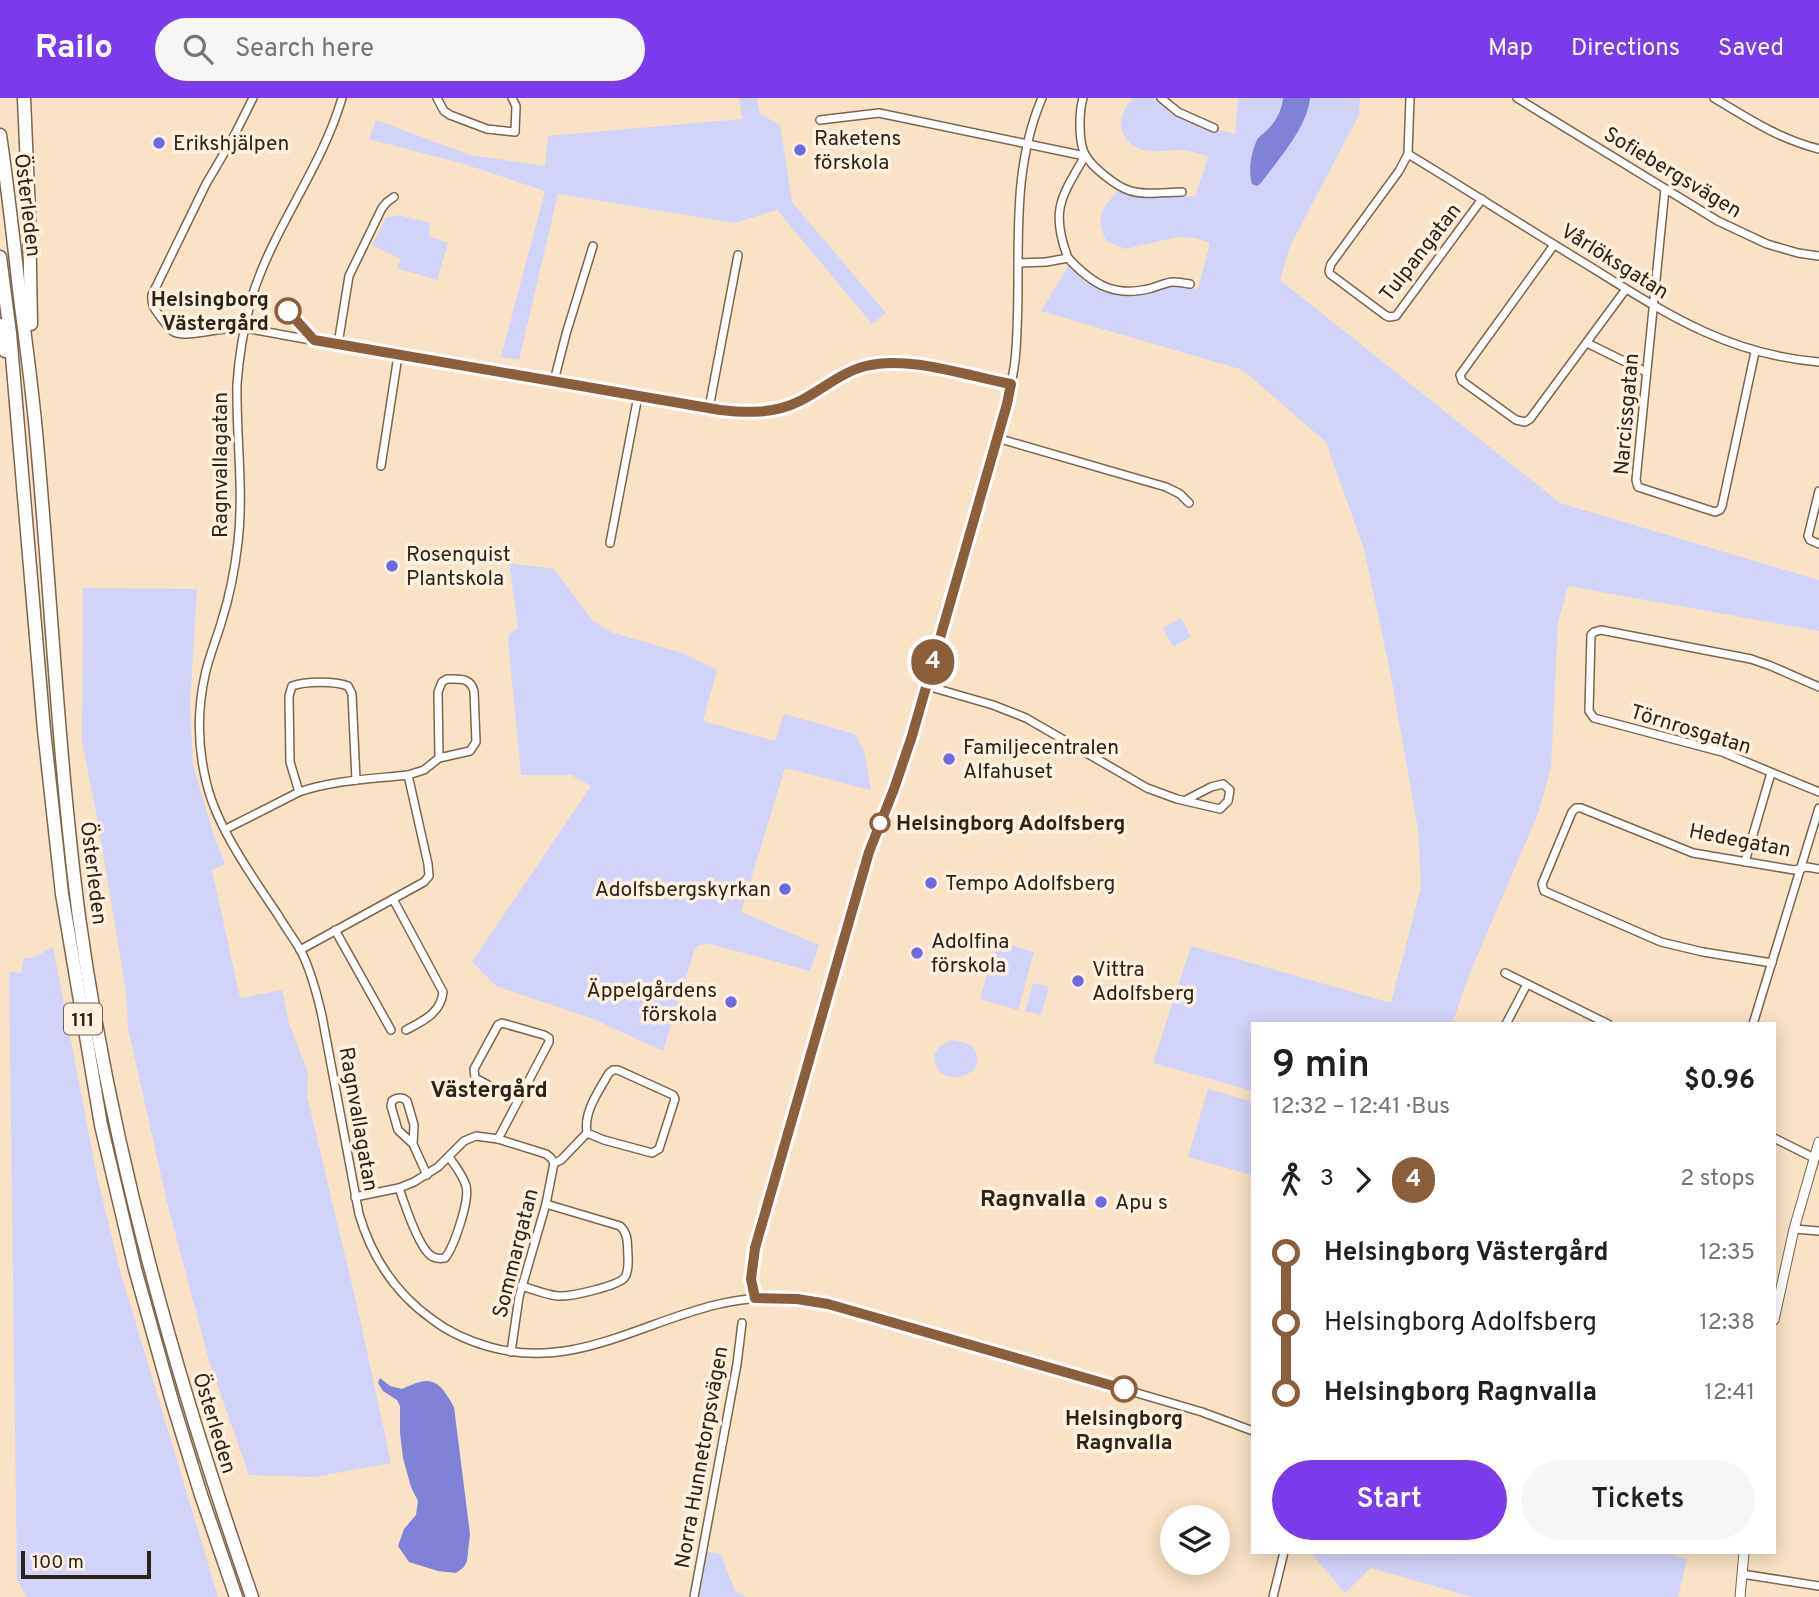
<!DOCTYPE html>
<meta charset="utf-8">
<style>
body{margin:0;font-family:Overpass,sans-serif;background:#f6f6f6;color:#202124;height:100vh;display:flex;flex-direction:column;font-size:26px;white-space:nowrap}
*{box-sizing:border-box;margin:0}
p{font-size:23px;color:#757577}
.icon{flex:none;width:38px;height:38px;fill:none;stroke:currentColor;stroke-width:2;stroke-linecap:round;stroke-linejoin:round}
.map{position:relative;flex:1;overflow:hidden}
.panel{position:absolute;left:1251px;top:924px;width:525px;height:532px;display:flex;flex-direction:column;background:#fff;border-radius:0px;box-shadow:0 4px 18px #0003}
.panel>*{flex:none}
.badge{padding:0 14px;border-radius:23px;font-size:24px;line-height:46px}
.tools{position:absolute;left:1160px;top:1407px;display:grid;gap:14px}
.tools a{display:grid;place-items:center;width:70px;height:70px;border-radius:50%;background:#fff;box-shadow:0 4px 18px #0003;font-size:35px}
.scale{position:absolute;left:21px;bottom:18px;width:130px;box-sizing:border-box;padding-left:7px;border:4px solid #2c2419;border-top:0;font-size:19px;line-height:24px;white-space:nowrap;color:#2c2419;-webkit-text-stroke:5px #fff1e0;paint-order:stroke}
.map>.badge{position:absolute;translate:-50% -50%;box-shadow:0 0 0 4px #fff}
.legs{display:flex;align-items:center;gap:10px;height:77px;padding:0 21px;font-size:23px}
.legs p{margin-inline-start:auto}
.head{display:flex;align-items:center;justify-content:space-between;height:119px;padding:0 21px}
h1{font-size:38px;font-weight:600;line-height:52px}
.button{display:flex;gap:14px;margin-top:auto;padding:14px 21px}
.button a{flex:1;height:80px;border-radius:42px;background:#7c3aed;color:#fff;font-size:28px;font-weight:600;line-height:80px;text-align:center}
.button a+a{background:#f6f6f6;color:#202124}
ul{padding:0 21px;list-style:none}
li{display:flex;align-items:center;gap:24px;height:70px;font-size:26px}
li i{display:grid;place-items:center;width:10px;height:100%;margin:0 9px;background:currentColor}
li i::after{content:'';width:18px;height:18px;margin:-9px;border:5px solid;border-radius:50%;background:#fff}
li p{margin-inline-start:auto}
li:first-child i{background:linear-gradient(#0000 50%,currentColor 0)}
li:last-child i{background:linear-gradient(currentColor 50%,#0000 0)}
header{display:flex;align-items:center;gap:42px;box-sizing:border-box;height:98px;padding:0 35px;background:#7c3aed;color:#fff}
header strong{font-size:33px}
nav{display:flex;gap:38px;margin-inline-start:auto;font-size:24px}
.search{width:490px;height:63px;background:#f6f6f6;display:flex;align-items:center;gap:18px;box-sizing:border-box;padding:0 24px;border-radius:38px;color:#757577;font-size:26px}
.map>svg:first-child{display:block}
.green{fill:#d1d4f8}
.water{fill:#8082d8}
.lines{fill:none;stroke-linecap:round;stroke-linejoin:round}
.minor-casing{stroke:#7a664c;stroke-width:10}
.tertiary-casing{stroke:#7a664c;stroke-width:11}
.primary-casing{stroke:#7a664c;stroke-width:15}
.minor{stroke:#fff;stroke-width:7}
.tertiary{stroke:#fff;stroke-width:9}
.primary{stroke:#fff;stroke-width:12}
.line-1-casing{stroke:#fff;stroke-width:16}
.line-1{stroke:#8b5e3c;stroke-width:10}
.poi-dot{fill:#6d69e3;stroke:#fff1e0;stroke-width:2.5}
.stop-1-dot{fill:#fff;stroke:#8b5e3c;stroke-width:3.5}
.labels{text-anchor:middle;stroke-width:7;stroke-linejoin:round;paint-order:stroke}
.shield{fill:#fff1e0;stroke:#6b6255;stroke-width:2}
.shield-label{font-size:19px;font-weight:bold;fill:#2c2419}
.poi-label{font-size:21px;fill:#2c2419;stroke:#fff1e0;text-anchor:start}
.street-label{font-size:21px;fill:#2c2419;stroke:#fff1e0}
.stop-label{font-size:21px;font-weight:bold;fill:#2c2419;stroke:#fff1e0;text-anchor:end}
.neighbourhood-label{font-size:23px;font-weight:bold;fill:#2c2419;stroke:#fff1e0}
</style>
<header>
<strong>Railo</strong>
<div class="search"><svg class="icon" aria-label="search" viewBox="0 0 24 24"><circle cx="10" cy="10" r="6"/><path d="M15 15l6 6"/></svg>Search here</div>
<nav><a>Map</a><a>Directions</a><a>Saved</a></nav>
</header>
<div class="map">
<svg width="1819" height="1499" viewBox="0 0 1819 1499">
<rect width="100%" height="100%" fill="#f9e2c5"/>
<g class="green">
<path d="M 739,0 L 757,0 L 760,16 L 780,27 L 792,104 L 886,215 L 872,226 L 777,112 L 734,125 L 558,96 L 519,262 L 501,259 L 545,93 L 464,66 L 369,41 L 376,22 L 470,57 L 545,68 L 548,38 L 742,21 Z"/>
<path d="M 1133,0 L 1155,0 L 1171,15 L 1201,28 L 1235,36 L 1238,0 L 1360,0 L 1359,17 L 1290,148 L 1280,182 L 1560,405 L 1819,482 L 1819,533 L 1568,488 L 1558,524 L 1551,669 L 1539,713 L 1469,877 L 1452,926 L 1253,926 L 1253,993 L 1153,965 L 1191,848 L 1391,905 L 1421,789 L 1418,731 L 1391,578 L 1364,451 L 1326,344 L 1243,272 L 1041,213 L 1069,167 L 1084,183 L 1105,193 L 1128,196 L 1151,194 L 1173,187 L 1198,191 L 1210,145 L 1196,140 L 1177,139 L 1126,151 L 1106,143 C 1095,117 1102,111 1119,91 L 1195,99 L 1208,59 C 1200,55 1191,53 1182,52 C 1163,51 1144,59 1129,44 C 1124,39 1120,31 1121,24 C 1122,17 1127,4 1133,0 Z"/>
<path d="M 399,117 L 430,125 L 429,138 L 448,145 L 437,182 L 397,170 L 401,161 L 372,147 L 386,120 Z"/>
<path d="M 509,465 L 554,471 L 593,523 L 611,534 L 682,555 L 717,572 L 703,623 L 775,643 L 784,616 L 855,636 L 864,653 L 871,692 L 785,670 L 741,814 L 819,847 L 810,873 L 710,846 L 699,847 L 694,853 L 663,953 L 591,920 L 496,888 L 472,864 L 591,688 L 571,677 L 521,677 L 508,542 L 509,536 L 518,530 Z"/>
<path d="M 83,490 L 197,491 L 190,606 L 193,667 L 213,735 L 225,766 L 212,772 L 240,900 L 282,892 L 289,925 L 308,975 L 307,998 L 358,1212 L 391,1365 L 314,1379 L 249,1377 L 209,1263 L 167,1104 L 128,930 L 126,893 L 97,719 L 82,644 Z"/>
<path d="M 1181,520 L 1191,539 L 1173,549 L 1163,530 Z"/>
<path d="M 997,843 L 1034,854 L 1018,912 L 980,901 Z"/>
<path d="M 53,849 L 97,1079 L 121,1176 L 218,1499 L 27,1499 L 17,1482 L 9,874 L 21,875 L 24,860 L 32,860 Z"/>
<path d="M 1033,885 L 1049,889 L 1041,917 L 1025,913 Z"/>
<path d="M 954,942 L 969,946 C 978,953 980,962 974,972 C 940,997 915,950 954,942 Z"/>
<path d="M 1208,991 L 1253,1004 L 1252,1077 L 1188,1059 Z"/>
<path d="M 709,1454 L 721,1456 L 735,1493 L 746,1499 L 699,1499 L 707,1455 Z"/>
<path d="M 1310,1454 L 1665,1454 L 1687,1461 L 1678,1499 L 1473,1499 L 1371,1470 L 1345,1495 Z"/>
</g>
<g class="water">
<path d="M 1283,0 L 1310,0 C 1308,28 1278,62 1261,85 L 1257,88 L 1252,86 C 1248,74 1251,54 1257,42 C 1260,37 1265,35 1269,30 C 1277,22 1282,11 1283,0 Z"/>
<path d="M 380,1280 L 390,1288 L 402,1291 C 431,1277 438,1280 454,1309 L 470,1436 L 467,1463 L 464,1469 L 456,1475 L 438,1473 L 409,1464 L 398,1448 L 404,1431 L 416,1417 L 418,1403 L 411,1389 L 403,1360 L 400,1335 L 400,1308 L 397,1302 L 383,1293 L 378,1285 Z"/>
</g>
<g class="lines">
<defs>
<g id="minor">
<path d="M 253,0 L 233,40 L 206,86 L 152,197 C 151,206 154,210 159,217 C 163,222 168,230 174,234 C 186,241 227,227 245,230 L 398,258 L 507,275 L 720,312 C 747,315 774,316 800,303 C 822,292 841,274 866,268 C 911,257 966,278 1011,286"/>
<path d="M 342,0 C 321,72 272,131 251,202 C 244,229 239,258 237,286 C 236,338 244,392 238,444 C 235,470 230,497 222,522 C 217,540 209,558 205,577 C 197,613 198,652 207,687 C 218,731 253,780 278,817 C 285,829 294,841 301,853 C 311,873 317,896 322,918 L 359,1116 C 372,1160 396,1196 433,1222 C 450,1235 469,1243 490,1249 C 572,1272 638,1226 715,1207 C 747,1199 778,1198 810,1202 C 825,1204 841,1209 856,1213 C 883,1221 910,1229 938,1237 C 1026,1262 1114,1288 1202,1314 L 1253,1333"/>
<path d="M 437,0 L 444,13 L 450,17 L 487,31 L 515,34 L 516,8 L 512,0"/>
<path d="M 1083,0 C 1079,14 1078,46 1086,58 C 1092,69 1116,88 1128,92 C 1144,98 1165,94 1182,94"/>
<path d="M 1161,0 L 1178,14 L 1214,30"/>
<path d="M 1410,0 L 1408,56 L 1399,73 L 1331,166 L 1329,173 L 1330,176 L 1385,217 L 1389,219 L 1396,218 L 1482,101"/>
<path d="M 1517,0 L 1718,123 L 1767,146 L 1798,155 L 1819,158"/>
<path d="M 1714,0 C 1749,21 1779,41 1819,51"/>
<path d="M 820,22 L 879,15 L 1085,58 C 1061,99 1050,113 1068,160"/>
<path d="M 1408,56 C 1466,91 1523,128 1581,163 C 1661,212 1723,256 1819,264"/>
<path d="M 1665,91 L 1636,382 L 1638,389 L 1715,414 L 1720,412 L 1722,408 L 1755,254"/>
<path d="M 1554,147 L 1460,277 L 1462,283 L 1516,322 L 1525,324 L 1530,321 L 1626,191"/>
<path d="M 1018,165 L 1046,164 L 1068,160 C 1093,187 1115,200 1152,190 C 1171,184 1168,182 1190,186"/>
<path d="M 1587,245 L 1646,274"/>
<path d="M 338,246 L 349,178 L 382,110 L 387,104 L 394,99"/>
<path d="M 554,283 L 566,236 L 593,148"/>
<path d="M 709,310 L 738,157"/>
<path d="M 997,340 L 1166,389 L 1180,396 L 1189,405"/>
<path d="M 381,368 L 398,258"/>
<path d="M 1819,393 L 1808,438 L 1810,442 L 1819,446"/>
<path d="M 610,445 L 638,298"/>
<path d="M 927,588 L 993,607 L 1026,620 L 1147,690 L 1177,701 L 1220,711 L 1228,703 L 1230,692 L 1223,686 L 1211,689 L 1186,702"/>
<path d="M 1819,589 L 1771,568 L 1751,561 L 1601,532 L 1594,534 L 1591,537 L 1589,613 L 1594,620 L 1722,654 L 1819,694"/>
<path d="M 408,677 L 424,672 L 439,660 L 470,653 L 476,644 L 474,593 C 470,579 459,581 447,581 L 442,584 L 438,594 L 439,660"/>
<path d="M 299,694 L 290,664 L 289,598 L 292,588 C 306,583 335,583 348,588 L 352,596 L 356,682"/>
<path d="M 226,731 L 299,694 C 334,682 372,681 408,677 L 428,766 L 429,778 L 424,784 L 300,852"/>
<path d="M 1745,764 L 1771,675"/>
<path d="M 393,801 L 443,894 C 441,915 423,923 406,932"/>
<path d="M 335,832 L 391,932"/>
<path d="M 1772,865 L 1703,854 L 1661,844 L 1544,793 L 1542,786 L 1572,714 L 1576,710 L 1581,710 L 1693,755 L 1794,772 L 1807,769 L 1819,771"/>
<path d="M 1505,875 L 1608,926"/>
<path d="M 1506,926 L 1527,886"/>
<path d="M 1753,926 L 1819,710"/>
<path d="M 1774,1040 L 1814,1060"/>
<path d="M 498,1041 L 518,1003 L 475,980 L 474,971 L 498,927 L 502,925 L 544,937 L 549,940 L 549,944 L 518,1003"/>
<path d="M 413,1046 L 398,1032 L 391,1008 L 392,1003 C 397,999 403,999 407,1003 L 414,1027 L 413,1046 L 427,1077"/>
<path d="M 554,1065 L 561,1062 L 587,1035 L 604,1042 L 652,1055 L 659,1051 L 675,1001 L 673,997 L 618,972 L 613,972 L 609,975 C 599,993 583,1014 587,1035"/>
<path d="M 399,1090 C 404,1105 418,1146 429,1156 C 434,1161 439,1161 445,1160 C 454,1149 470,1102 466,1088 C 463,1077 455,1068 449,1059"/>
<path d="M 355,1099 L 399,1090 L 414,1084 L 438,1069 L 464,1043 L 476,1038 L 498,1041 L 546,1056 L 551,1060 L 554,1065 L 546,1106 L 519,1199 L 511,1254"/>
<path d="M 1794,1131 L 1819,1133"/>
<path d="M 521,1188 C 533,1191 546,1197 558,1198 C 570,1199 619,1188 625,1179 C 629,1173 628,1165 628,1158 C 627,1146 629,1136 620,1128 L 546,1106"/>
<path d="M 755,1200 L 751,1181 L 755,1150 L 869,754 L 894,691 L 912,637 L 1007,306 C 1010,292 1013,277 1015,263 C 1024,175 1006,84 1042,0"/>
<path d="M 1742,1476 L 1819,1488"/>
<path d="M 694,1499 L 737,1266 L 742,1225"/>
<path d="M 1273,1499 L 1284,1454"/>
</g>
<g id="tertiary">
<path d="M 1774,1222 L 1794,1131 L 1819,1044"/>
<path d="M 1740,1499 L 1744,1454"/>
</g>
<g id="primary">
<path d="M 24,0 L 29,115 L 31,226"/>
<path d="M 0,37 C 8,91 14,146 20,200 C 26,245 32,290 36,334 C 51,496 58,658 79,819 C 111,1051 175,1278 252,1499"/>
<path d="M 0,159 L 10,235 L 44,632 L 62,796 L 101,1027 L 135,1171 L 172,1303 L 201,1397 L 236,1499"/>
<path d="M 0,227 L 5,253"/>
</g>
</defs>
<use href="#minor" class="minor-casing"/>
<use href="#tertiary" class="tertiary-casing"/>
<use href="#primary" class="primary-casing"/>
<use href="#minor" class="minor"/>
<use href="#tertiary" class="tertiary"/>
<use href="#primary" class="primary"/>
</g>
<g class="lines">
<defs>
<path id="line-1" d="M 288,213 L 314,242 L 720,312 C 747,315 774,316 800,303 C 822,292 841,274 866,268 C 909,257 967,278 1011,286 L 1007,306 L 912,638 L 894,691 L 869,754 L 755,1150 L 751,1181 L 755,1200 L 797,1201 L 828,1206 L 1124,1291"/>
</defs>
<use href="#line-1" class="line-1-casing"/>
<use href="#line-1" class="line-1"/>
</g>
<g class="poi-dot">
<circle cx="159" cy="45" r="7"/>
<circle cx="800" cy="52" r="7"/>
<circle cx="392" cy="468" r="7"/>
<circle cx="949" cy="661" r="7"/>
<circle cx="931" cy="785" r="7"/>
<circle cx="785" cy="791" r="7"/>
<circle cx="917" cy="855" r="7"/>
<circle cx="1078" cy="883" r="7"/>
<circle cx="731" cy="904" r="7"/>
<circle cx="1101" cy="1104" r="7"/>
</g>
<g class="stop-1-dot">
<circle cx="288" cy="213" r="12"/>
<circle cx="880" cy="725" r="9"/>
<circle cx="1124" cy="1291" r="12"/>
</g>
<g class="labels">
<rect class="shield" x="64" y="905.5" width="38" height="31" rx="5"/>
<g class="shield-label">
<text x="83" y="928">111</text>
</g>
<g class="poi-label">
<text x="814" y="47">Raketens<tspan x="814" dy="24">förskola</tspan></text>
<text x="173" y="52">Erikshjälpen</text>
<text x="406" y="463">Rosenquist<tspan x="406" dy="24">Plantskola</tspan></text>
<text x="963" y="656">Familjecentralen<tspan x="963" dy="24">Alfahuset</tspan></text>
<text x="945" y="792">Tempo Adolfsberg</text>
<text x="771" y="798" text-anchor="end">Adolfsbergskyrkan</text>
<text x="931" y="850">Adolfina<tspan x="931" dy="24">förskola</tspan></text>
<text x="1092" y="878">Vittra<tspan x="1092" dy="24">Adolfsberg</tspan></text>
<text x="717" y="899" text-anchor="end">Äppelgårdens<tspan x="717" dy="24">förskola</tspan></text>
<text x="1115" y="1111">Apu s</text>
</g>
<g class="street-label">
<text transform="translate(1673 74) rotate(31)" y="7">Sofiebergsvägen</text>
<text transform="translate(28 107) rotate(83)" y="7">Österleden</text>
<text transform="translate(1420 154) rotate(-52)" y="7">Tulpangatan</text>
<text transform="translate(1615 163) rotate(32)" y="7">Vårlöksgatan</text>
<text transform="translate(1626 316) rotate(-85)" y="7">Narcissgatan</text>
<text transform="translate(220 367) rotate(-90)" y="7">Ragnvallagatan</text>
<text transform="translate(1691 631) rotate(17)" y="7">Törnrosgatan</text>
<text transform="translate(1740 742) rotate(11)" y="7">Hedegatan</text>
<text transform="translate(94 775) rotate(83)" y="7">Österleden</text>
<text transform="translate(359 1021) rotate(80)" y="7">Ragnvallagatan</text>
<text transform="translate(515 1155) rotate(-76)" y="7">Sommargatan</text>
<text transform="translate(215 1325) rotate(73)" y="7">Österleden</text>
<text transform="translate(701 1359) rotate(-80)" y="7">Norra Hunnetorpsvägen</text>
</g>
<g class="stop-label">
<text x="269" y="208">Helsingborg<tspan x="269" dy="24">Västergård</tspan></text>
<text x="896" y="732" text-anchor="start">Helsingborg Adolfsberg</text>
<text x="1124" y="1327" text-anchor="middle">Helsingborg<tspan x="1124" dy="24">Ragnvalla</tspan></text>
</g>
<g class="neighbourhood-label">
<text x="489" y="999">Västergård</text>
<text x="1033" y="1108">Ragnvalla</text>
</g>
</g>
</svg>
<div class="tools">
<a><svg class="icon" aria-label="layers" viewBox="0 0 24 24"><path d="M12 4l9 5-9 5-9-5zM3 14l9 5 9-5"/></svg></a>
</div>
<div class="scale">100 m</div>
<b class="badge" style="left:933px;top:564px;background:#8b5e3c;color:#fff">4</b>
<section class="panel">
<div class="head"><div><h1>9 min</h1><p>12:32 – 12:41 · Bus</p></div><b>$0.96</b></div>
<div class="legs"><svg class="icon" aria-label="walk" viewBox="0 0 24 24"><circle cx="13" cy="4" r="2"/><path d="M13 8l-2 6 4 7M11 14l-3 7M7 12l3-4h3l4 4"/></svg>3<svg class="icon" aria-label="forward" viewBox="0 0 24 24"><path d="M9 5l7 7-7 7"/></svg><b class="badge" style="background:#8b5e3c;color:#fff">4</b><p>2 stops</p></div>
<ul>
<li><i style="color:#8b5e3c"></i><b>Helsingborg Västergård</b><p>12:35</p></li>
<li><i style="color:#8b5e3c"></i><span>Helsingborg Adolfsberg</span><p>12:38</p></li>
<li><i style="color:#8b5e3c"></i><b>Helsingborg Ragnvalla</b><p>12:41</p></li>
</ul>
<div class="button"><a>Start</a><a>Tickets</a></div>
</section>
</div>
